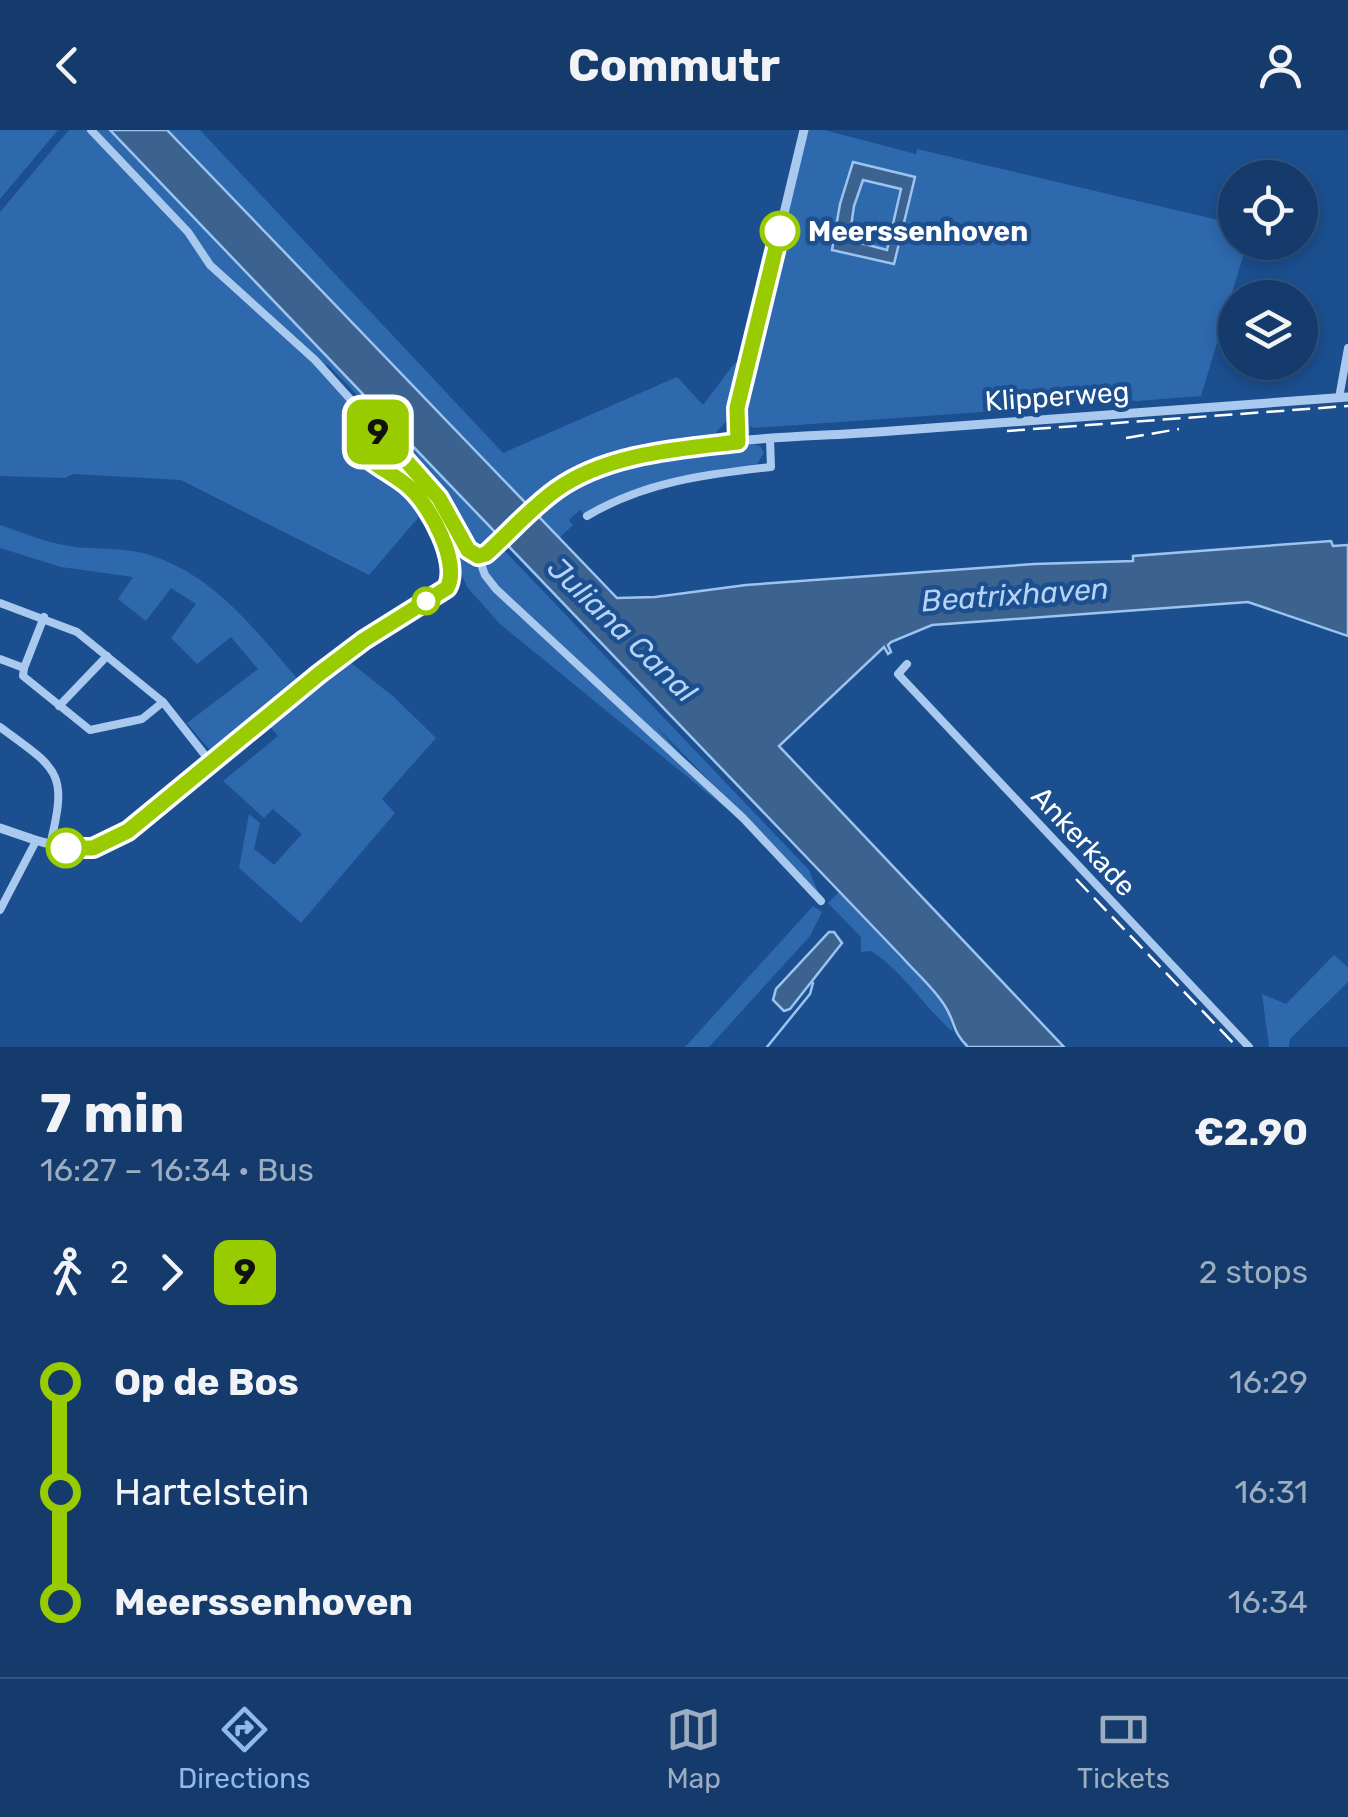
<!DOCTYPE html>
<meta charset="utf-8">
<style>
body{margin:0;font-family:Rubik,sans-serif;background:#214673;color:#f1f3f6;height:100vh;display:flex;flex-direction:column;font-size:38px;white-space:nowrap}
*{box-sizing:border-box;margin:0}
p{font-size:32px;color:#9dadc1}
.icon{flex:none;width:55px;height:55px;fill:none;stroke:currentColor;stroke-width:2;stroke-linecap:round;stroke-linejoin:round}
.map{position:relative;height:917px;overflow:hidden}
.sheet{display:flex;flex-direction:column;background:#143b6b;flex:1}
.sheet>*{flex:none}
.badge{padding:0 20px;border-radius:15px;font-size:35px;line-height:65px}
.controls{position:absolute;left:1218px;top:30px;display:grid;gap:20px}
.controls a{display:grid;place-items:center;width:100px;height:100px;border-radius:50%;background:#143b6b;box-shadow:0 5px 15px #0003,0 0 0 2px #33557e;font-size:50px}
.map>.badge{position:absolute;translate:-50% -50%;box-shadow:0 0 0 5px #fff}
.legs{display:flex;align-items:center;gap:15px;height:110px;padding:0 40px;font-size:32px}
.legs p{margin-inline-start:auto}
.summary{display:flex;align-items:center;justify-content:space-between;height:170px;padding:0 40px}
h1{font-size:55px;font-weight:700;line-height:75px}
ul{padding:0 40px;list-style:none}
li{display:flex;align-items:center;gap:35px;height:110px;font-size:38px}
li i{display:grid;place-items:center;width:15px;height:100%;margin:0 12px;background:currentColor}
li i::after{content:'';width:25px;height:25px;margin:-12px;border:8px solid;border-radius:50%;background:#143b6b}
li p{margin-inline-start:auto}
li:first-child i{background:linear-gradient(#0000 50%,currentColor 0)}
li:last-child i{background:linear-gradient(currentColor 50%,#0000 0)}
header{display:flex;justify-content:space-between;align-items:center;height:130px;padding:0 40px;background:#143b6b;font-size:45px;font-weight:700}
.tabs{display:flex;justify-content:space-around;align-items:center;height:140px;border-top:2px solid #33557e;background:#143b6b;font-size:28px;color:#9dadc1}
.tabs a{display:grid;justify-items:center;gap:5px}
.tabs .current{color:#90b9f0}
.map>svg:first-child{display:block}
.green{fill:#2e69ad;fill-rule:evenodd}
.water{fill:#3c6290;stroke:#9cc4f0;stroke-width:2.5;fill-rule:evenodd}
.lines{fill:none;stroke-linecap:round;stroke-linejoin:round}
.stream{stroke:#9cc4f0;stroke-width:2.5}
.minor{stroke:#a9c9ee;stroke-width:8}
.tertiary{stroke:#a9c9ee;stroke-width:9}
.rail{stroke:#fff;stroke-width:2.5;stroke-dasharray:18 8;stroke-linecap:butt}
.line-1-casing{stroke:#fff;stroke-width:22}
.line-1{stroke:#9c0;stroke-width:15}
.stop-1-dot{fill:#fff;stroke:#9c0;stroke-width:5}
.labels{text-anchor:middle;stroke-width:9;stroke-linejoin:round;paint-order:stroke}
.stop-label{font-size:28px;font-weight:bold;fill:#fff;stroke:#1b4f8f;text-anchor:start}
.street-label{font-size:28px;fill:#fff;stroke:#1b4f8f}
.water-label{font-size:30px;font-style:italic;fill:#b5d3f5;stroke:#1b4f8f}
</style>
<header><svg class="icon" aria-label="back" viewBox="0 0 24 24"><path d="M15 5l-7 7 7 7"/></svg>Commutr<svg class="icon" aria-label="person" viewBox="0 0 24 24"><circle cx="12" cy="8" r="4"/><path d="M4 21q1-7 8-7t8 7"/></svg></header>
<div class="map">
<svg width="1348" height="917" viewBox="0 0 1348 917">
<rect width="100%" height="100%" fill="#1b4f8f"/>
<g class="green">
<path d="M 0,0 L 58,0 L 0,69 Z"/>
<path d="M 69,0 L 110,0 L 499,406 L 482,423 L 474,419 L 454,388 C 455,413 466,424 488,436 L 501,417 L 809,740 L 818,762 L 651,591 L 733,684 L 500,494 L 467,457 L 442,399 L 412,353 L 370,326 L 368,314 L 379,307 L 385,294 L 328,235 L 318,237 L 359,282 L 362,292 L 361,318 L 411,364 L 424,381 L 369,445 L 181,350 L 73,344 L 65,348 L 0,346 L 0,82 Z"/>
<path d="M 167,0 L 200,0 L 503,323 L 677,247 L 703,275 L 734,234 L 745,226 L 731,286 L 713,306 L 652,317 L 591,335 L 561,350 L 528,378 Z"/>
<path d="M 805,0 L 824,0 L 916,24 L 917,19 L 1235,94 L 1235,112 L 1247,113 L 1201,266 L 1137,271 L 1085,267 L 1055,277 L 754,298 L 750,296 L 750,304 L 744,300 L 739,287 ZM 853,32 L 915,47 L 894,134 L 832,120 L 840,74 Z"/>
<path d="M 862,49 L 901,59 L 887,120 L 848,110 L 854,76 Z"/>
<path d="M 754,314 L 761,317 L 764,323 L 757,334 C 697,342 637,351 584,384 L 580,380 L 569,390 L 573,395 L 558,409 L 534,384 C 592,328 677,320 754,314 Z"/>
<path d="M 0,395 C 19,401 39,410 59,414 C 86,421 116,416 143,423 C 214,442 256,502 302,554 L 214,625 L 187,593 L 258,539 L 231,507 L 197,534 L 171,508 L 196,474 L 171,458 L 146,491 L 118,469 L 133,447 L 61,437 L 0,418 Z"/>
<path d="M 346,529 L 394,567 L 436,608 L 382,669 L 395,683 L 301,793 L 239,738 L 249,684 L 260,693 L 254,719 L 274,735 L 302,704 L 273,679 L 264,688 L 223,651 L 278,606 L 267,593 Z"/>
<path d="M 839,762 L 940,869 L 948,881 L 953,902 C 924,877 903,841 871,821 L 861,822 L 861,807 L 828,773 Z"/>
<path d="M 813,776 L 822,782 L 810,806 L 709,917 L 685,917 Z"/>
<path d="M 1334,825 L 1348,837 L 1348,852 L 1290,909 L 1289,917 L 1269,917 L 1262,864 L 1286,874 Z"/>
</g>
<g class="water">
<path d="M 110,0 L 167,0 L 617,468 L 655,467 L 746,455 L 1034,434 L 1133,431 L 1133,426 L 1331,411 L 1333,416 L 1348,415 L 1348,506 L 1248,472 L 932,495 L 891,512 L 888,515 L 891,522 L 888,524 L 884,517 L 779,616 L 1064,917 L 968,917 C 951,900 956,893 945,876 C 934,858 916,843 902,827 Z"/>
<path d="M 853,32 L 915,47 L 894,134 L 832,120 L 840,74 ZM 863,50 L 901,59 L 887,120 L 849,110 L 854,76 Z"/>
<path d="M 829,802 L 834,802 L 842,813 L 790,879 L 784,881 L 773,870 L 776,859 Z"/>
</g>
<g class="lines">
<path class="stream" d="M 767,917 L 810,864 L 813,853"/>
<g class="minor">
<path d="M 91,0 L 188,102 L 210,135 L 315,230 L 380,302"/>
<path d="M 1339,268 L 1348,218"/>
<path d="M 587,386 C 644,352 706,344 771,337 L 770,310"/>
<path d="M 478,426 L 485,445 L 496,459 L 743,688 L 821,771"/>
<path d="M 0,473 L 77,502 L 163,572 L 212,634"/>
<path d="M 0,529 L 24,538 L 23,546 L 90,600 L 142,589 L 163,572"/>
<path d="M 907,534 L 898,544 L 1249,917"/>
<path d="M 24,538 L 44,487"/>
<path d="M 59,576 L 107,526"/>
<path d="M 0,597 C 59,640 68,642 50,715"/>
<path d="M 0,780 L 36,711"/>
</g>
<g class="tertiary">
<path d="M 737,312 L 737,279 L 804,0"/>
<path d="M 0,698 C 57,718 89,732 141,691 L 319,544 L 364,510 L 447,458 C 461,433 430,376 410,358 C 396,345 378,338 365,325 L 364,310 L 371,302 C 399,302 454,396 468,421 L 478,426 L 486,424 C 515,398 543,362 579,346 C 671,306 780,309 878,302 C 1035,290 1192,279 1348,267"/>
</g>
<g class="rail">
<path d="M 1007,301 L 1348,276"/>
<path d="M 1126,308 L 1179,299"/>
<path d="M 1076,749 L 1237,917"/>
</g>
</g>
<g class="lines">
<defs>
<path id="line-1" d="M 66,718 L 93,718 L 128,701 L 319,544 L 364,510 L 447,458 C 461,433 430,376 410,358 C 396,345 378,338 364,325 L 363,314 L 367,304 L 377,301 L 384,306 L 439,368 L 468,420 L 478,426 L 486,424 C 509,403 531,378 556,360 C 606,324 678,319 738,312 L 737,278 L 780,101"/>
</defs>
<use href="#line-1" class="line-1-casing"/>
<use href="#line-1" class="line-1"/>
</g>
<g class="stop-1-dot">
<circle cx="780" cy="101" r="18"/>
<circle cx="426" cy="471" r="12"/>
<circle cx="66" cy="718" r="18"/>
</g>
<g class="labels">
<g class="stop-label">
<text x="808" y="111">Meerssenhoven</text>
</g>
<g class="street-label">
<text transform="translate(1057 266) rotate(-4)" y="10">Klipperweg</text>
<text transform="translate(1084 711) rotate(47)" y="10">Ankerkade</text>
</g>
<g class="water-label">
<text transform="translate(1015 465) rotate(-4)" y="10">Beatrixhaven</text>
<text transform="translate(622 500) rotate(44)" y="10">Juliana Canal</text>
</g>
</g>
</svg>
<div class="controls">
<a><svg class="icon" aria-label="locate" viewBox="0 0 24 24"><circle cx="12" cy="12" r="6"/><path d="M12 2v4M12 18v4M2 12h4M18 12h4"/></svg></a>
<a><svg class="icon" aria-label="layers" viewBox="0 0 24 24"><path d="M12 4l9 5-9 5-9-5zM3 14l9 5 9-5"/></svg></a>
</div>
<b class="badge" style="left:378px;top:302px;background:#9c0;color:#111">9</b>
</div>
<section class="sheet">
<div class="summary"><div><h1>7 min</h1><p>16:27 – 16:34 · Bus</p></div><b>€2.90</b></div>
<div class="legs"><svg class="icon" aria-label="walk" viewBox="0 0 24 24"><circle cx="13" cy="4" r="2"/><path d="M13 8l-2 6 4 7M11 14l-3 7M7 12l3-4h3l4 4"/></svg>2<svg class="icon" aria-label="forward" viewBox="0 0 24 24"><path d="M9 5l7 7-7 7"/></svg><b class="badge" style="background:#9c0;color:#111">9</b><p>2 stops</p></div>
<ul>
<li><i style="color:#9c0"></i><b>Op de Bos</b><p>16:29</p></li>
<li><i style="color:#9c0"></i><span>Hartelstein</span><p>16:31</p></li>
<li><i style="color:#9c0"></i><b>Meerssenhoven</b><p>16:34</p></li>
</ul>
</section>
<nav class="tabs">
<a class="current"><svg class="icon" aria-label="directions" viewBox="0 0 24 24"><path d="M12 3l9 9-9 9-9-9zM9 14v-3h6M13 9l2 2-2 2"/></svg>Directions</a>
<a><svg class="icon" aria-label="map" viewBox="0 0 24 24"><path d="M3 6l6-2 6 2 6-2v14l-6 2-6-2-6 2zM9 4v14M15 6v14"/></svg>Map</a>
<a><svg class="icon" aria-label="tickets" viewBox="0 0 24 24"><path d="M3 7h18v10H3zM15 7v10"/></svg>Tickets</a>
</nav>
